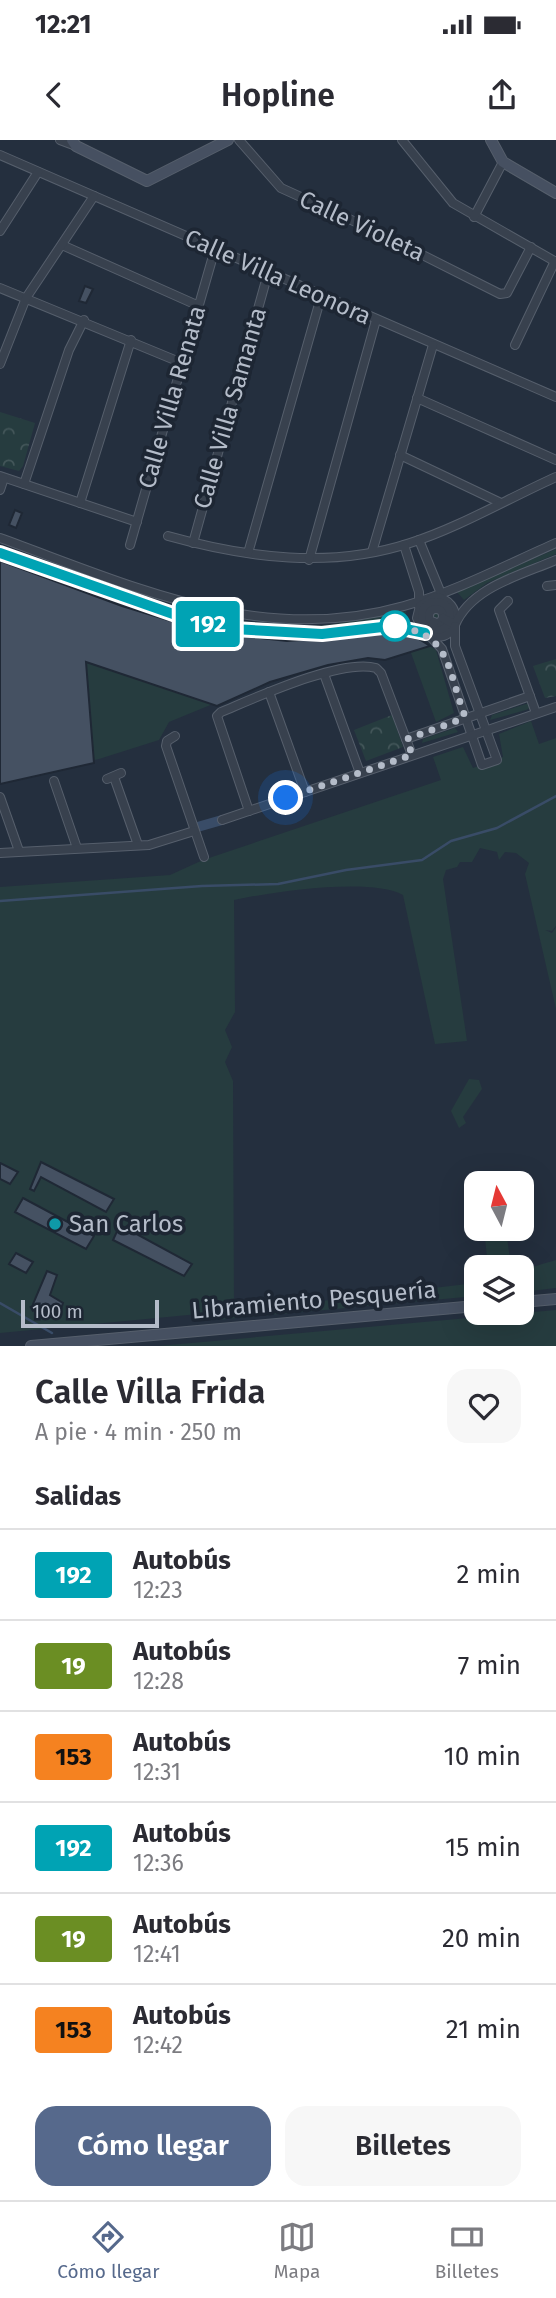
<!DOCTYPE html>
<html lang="es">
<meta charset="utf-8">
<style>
body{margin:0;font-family:"Fira Sans",sans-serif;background:#f7f7f7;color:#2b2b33;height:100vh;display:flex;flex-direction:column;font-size:26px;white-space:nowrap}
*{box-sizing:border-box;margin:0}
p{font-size:23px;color:#7c7c81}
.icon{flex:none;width:38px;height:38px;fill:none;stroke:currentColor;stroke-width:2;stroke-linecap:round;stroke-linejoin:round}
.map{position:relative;height:1206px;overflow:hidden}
.sheet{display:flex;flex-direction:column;background:#fff;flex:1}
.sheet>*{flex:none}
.badge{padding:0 14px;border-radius:5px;font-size:24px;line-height:46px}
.needle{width:46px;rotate:353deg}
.buttons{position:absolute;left:464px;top:1031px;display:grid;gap:14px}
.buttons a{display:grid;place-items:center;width:70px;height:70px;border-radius:14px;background:#fff;box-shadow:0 7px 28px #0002;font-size:35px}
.scale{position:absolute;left:21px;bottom:18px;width:138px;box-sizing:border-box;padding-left:7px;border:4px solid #b4bcc9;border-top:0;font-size:19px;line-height:24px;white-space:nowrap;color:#b4bcc9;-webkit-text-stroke:5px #1d2633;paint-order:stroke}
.you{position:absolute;width:35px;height:35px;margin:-18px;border:5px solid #fff;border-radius:50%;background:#1a73e8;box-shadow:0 0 0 10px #1a73e833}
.map>.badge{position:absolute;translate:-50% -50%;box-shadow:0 0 0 4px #fff}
h2{padding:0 35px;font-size:26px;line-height:63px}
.round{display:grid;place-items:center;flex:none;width:74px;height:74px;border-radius:21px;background:#f7f7f7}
.overview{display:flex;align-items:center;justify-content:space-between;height:119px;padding:0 35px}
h1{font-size:33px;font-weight:600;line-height:52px}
.cta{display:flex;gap:14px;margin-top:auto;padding:14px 35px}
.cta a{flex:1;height:80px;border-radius:21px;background:#56698c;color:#fff;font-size:28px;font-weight:600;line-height:80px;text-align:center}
.cta a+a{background:#f7f7f7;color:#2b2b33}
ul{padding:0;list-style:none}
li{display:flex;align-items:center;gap:21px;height:91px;padding:0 35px;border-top:2px solid #e1e1e2}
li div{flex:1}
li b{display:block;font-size:26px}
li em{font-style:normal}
li .badge{min-width:77px;font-weight:700;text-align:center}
.status{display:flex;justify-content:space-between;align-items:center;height:49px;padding:0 35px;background:#fff;direction:ltr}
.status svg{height:19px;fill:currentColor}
header{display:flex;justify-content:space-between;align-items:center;height:91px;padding:0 35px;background:#fff;font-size:32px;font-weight:600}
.tab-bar{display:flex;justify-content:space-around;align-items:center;height:98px;border-top:2px solid #e1e1e2;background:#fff;font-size:19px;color:#7c7c81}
.tab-bar a{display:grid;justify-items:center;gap:4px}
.tab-bar .active{color:#56698c}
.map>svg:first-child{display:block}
.grass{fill:#263c3f}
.park{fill:url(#park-crowns)}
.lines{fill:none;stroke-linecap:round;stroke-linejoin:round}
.stream{stroke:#394c67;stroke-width:2.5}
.canal{stroke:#394c67;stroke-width:10}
.building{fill:#455162;stroke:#1f2835;stroke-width:2}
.street-casing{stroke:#565f6c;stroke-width:10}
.secondary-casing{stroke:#565f6c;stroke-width:12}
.street{stroke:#38414e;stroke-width:8}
.secondary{stroke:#465061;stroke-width:10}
.line-casing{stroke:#fff;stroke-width:16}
.line{stroke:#00a3b4;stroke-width:10}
.walk{stroke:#b4bcc9;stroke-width:7;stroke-dasharray:0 12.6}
.stop-dot{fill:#fff;stroke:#00a3b4;stroke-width:3.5}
.culture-dot{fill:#0f9aa8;stroke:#1d2633;stroke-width:2.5}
.labels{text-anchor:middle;stroke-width:7;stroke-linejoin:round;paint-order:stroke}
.street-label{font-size:24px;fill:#b4bcc9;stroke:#1d2633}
.poi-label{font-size:24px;fill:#b4bcc9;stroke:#1d2633;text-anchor:start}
</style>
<div class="status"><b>12:21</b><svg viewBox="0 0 49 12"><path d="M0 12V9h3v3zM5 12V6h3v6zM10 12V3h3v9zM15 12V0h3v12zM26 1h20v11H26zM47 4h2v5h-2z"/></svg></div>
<header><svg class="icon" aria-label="back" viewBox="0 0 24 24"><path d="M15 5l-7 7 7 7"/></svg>Hopline<svg class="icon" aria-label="share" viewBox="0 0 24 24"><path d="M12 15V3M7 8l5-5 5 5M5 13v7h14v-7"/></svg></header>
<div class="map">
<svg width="556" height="1206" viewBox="0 0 556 1206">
<defs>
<pattern id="park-crowns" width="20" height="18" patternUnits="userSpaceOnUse" patternTransform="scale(1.75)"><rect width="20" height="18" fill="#263c3f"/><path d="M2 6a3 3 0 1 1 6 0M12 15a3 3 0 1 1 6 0" fill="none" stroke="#435659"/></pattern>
</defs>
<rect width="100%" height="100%" fill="#242f3e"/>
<g class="grass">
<path d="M 0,405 C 97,445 201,485 307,486 C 341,486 373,475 406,471 L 406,479 C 374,478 343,487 311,488 C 229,491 154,463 79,435 C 58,428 15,418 0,405 Z"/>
<path d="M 556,409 L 556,414 L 487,443 L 464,460 L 457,452 Z"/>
<path d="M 0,422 L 196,491 L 285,503 L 421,501 L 436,510 L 454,573 L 436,582 L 411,513 L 349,519 L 276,538 L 169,582 L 159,600 L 99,619 L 0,642 Z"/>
<circle cx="437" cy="475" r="14"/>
<path d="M 529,563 L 530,568 L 526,570 L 490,580 L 492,575 Z"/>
<path d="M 531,581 L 539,604 L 556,598 L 556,786 L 552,791 L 545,790 L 552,793 L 556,787 L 556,869 L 525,734 L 529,723 L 516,713 L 505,712 L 499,720 L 497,712 L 480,708 L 472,722 L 460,722 L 457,727 L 446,730 L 443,739 L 467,901 L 435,904 L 403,755 C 371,737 271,752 234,760 L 235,872 L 225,890 L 232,907 L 225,922 L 233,941 L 234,1171 L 476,1143 L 476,1156 L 216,1180 L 209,1173 L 0,1193 L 0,747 L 170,735 L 203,720 L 441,640 L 433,617 L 463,607 L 473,628 L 503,617 L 499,594 Z"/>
<path d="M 455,588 L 458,592 L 422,603 L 423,599 Z"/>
<path d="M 469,939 L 479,940 L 482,949 L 463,977 L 466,983 L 459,988 L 451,971 Z"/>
<path d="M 484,1089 L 506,1089 L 511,1127 L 488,1127 Z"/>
<path d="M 556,1120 L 556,1148 L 522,1152 L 522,1130 Z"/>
<path d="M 556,1170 L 556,1206 L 158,1206 Z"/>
</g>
<g class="park">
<path d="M 0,272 L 35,283 L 23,326 L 19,331 L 0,326 Z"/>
<path d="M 556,519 L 556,556 L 545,558 L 533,526 Z"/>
<path d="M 392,575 L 403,607 L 366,621 L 354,590 Z"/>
</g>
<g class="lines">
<g class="stream">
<path d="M 0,761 L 202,746 L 278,744 L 346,730 L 422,720 L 451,701 L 497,688 L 556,656"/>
<path d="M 0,1163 L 52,1193"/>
</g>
<path class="canal" d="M 194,688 L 222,680"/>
</g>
<g class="building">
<path d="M 85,146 L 93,149 L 86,163 L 79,161 Z"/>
<path d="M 15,370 L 22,373 L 16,388 L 9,385 Z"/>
<path d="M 0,421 L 122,466 L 207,492 L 287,501 L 392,493 L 419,499 L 430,506 L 385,520 L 368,518 L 328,525 L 270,542 L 217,566 L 86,522 L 94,623 L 0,644 Z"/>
<path d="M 41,1022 L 114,1059 L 106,1072 L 41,1037 L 34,1051 L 30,1049 Z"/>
<path d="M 0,1023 L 18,1032 L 10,1044 L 0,1039 Z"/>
<path d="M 23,1058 L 94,1096 L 86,1109 L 15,1072 Z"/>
<path d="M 120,1085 L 192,1124 L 184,1136 L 113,1100 Z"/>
<path d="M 16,1113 L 33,1122 L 26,1133 L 9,1124 Z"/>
<path d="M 47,1131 L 57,1135 L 50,1155 L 63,1163 L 58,1178 L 33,1164 Z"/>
</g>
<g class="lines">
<defs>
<g id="street">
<path d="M 60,0 L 76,6"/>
<path d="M 239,0 L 281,48 L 371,89 L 500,154 L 507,153 L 531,107"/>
<path d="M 402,0 L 453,63 L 556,122"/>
<path d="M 0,15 L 556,257"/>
<path d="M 474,77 L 503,22"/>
<path d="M 0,91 L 38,32"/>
<path d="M 62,105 L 199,166"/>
<path d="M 0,148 L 182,223"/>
<path d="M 515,205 L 555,121"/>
<path d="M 0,224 L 26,158 L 94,56"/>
<path d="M 417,258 L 556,320"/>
<path d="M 400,315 L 499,362"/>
<path d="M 0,336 L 137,382"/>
<path d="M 24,344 L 69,210 L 84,180"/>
<path d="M 0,350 L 4,338"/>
<path d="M 80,363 L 131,200"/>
<path d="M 168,396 C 247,418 331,429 410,403 C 458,388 509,358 556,337"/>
<path d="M 0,398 C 133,446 260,507 404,466 C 457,451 506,425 556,403"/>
<path d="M 419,400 L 442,456"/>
<path d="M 193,403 L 268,133"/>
<path d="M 130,405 L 215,109"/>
<path d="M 404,405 L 419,452 L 419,466"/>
<path d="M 372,412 L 433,205"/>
<path d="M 0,413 C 82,442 166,482 253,491 C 276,494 300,495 322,494 C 349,492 375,484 401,487 C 413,488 421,493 432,496 C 460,503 465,460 435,457 L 420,466 L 417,478 L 425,493"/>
<path d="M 248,413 L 321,157"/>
<path d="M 309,420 L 376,180"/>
<path d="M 547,446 L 556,445"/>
<path d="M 508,461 L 499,470 L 536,573"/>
<circle cx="436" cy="476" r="14"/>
<circle cx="436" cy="476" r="7"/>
<path d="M 443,478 L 455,485 C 471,447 521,435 556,420"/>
<path d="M 434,482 L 429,495 L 442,509 L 482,625 L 497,620 L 455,506 L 455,486"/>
<path d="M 324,534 L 360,633"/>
<path d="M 269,552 L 305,652"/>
<path d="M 175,596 L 167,601 L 166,606 L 204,717"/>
<path d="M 406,599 L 530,556"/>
<path d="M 114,637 L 138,705"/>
<path d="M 107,639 L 121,633"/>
<path d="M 54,641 L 77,708"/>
<path d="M 0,657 L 19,711"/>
<path d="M 249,671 L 217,576 L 221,572 C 255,558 342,518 376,528 L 381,533 L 412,615"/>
<path d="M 222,680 L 556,567"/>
<path d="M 0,713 L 149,705 L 194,691"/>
</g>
<g id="secondary">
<path d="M 72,0 L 76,6 L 147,41 L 228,0"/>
<path d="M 491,0 L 503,22 L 556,53"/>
<path d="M 522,1162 L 556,1159"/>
<path d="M 31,1206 L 476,1166"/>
</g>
</defs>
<use href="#street" class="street-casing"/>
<use href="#secondary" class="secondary-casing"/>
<use href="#street" class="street"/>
<use href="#secondary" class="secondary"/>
</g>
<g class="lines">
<defs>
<path id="line" d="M 0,413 L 190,480 L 233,489 L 322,494 L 391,486 L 425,493"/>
</defs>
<use href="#line" class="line-casing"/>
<use href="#line" class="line"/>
<path class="walk" d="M 286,658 L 412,615 L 407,599 L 462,579 L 464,574 C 447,527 450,491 391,486 L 395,486"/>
</g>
<circle class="stop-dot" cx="395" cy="486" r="14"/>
<circle class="culture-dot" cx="55" cy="1084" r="7"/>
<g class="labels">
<g class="street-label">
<text transform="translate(362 86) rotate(25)" y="8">Calle Violeta</text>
<text transform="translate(278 137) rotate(24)" y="8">Calle Villa Leonora</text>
<text transform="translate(172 257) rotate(-74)" y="8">Calle Villa Renata</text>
<text transform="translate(230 268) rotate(-74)" y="8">Calle Villa Samanta</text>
<text transform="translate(314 1160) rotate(-5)" y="8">Libramiento Pesquería</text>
</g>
<g class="poi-label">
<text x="69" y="1092">San Carlos</text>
</g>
</g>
</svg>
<div class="buttons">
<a><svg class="needle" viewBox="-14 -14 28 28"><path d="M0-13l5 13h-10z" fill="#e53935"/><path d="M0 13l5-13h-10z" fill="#7c7c81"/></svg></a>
<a><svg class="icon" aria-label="layers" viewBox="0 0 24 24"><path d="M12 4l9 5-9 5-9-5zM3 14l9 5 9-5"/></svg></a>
</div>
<div class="scale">100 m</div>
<div class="you" style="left:286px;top:658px"></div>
<b class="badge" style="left:208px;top:484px;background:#00a3b4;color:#fff">192</b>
</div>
<section class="sheet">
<div class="overview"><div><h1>Calle Villa Frida</h1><p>A pie · 4 min · 250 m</p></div><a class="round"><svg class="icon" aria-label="heart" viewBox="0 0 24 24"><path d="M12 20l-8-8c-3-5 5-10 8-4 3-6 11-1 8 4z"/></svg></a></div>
<h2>Salidas</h2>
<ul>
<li><span class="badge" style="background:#00a3b4;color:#fff">192</span><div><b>Autobús</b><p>12:23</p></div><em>2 min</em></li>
<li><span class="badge" style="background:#6b8e23;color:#fff">19</span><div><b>Autobús</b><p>12:28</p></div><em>7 min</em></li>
<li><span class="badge" style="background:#f58220;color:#111">153</span><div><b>Autobús</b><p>12:31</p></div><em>10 min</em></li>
<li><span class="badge" style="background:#00a3b4;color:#fff">192</span><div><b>Autobús</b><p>12:36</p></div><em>15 min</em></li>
<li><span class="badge" style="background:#6b8e23;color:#fff">19</span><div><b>Autobús</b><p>12:41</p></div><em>20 min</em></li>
<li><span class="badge" style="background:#f58220;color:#111">153</span><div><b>Autobús</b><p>12:42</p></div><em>21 min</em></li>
</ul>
<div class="cta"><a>Cómo llegar</a><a>Billetes</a></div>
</section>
<nav class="tab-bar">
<a class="active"><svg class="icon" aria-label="directions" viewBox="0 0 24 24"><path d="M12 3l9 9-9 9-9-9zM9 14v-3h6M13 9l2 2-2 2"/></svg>Cómo llegar</a>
<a><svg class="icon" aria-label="map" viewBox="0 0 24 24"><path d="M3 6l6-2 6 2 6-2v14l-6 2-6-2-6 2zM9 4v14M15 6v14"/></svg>Mapa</a>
<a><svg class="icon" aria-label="tickets" viewBox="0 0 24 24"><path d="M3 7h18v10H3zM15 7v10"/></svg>Billetes</a>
</nav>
